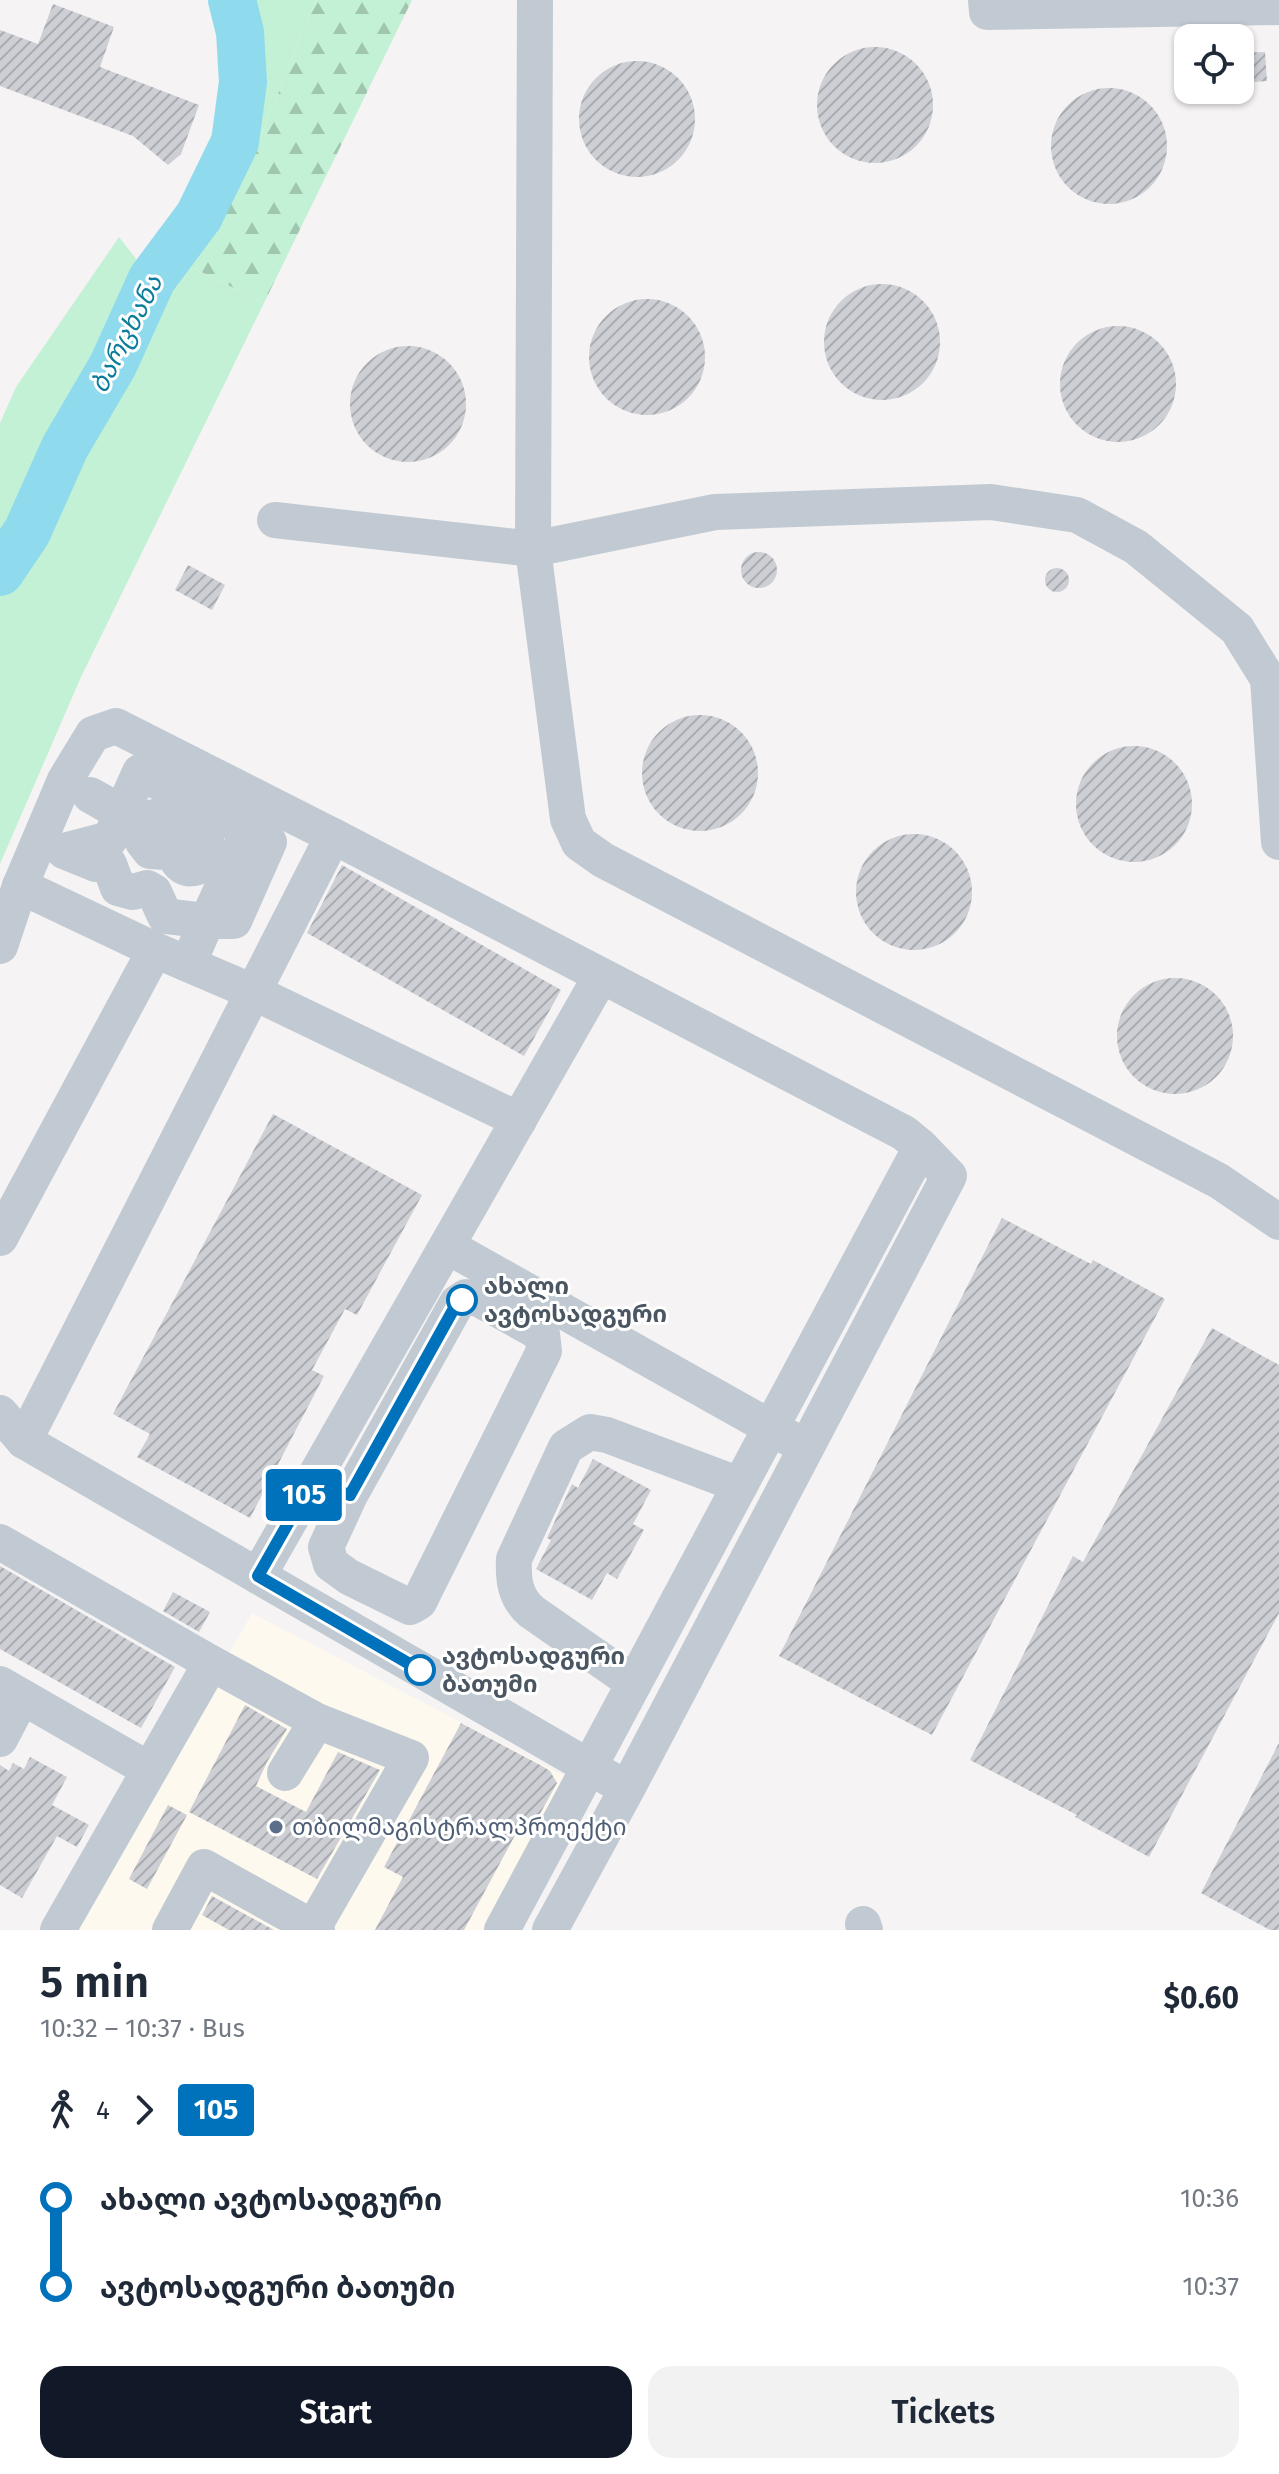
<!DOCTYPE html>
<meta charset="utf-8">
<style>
body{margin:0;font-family:"Fira Sans","Noto Sans Georgian",sans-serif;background:#f2f2f3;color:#1f2937;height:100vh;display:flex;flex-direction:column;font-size:30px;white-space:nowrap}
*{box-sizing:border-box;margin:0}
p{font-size:26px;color:#747a83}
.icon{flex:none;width:44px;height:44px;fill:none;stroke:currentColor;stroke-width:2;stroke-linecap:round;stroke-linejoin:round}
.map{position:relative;height:1930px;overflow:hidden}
.details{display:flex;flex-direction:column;background:#fff;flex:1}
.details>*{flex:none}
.badge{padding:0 16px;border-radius:6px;font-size:28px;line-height:52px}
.fabs{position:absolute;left:1174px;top:24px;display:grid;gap:16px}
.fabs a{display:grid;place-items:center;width:80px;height:80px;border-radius:16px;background:#fff;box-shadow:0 2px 6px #0004;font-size:40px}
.map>.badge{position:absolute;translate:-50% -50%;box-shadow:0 0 0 4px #fff}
.legs{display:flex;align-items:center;gap:12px;height:88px;padding:0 40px;font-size:26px}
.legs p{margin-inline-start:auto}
.summary{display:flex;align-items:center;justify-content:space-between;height:136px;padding:0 40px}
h1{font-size:44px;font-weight:600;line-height:60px}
.action{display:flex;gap:16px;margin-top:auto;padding:16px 40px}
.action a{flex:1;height:92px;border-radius:24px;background:#111827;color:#fff;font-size:32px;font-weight:600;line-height:92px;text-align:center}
.action a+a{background:#f2f2f3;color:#1f2937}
ul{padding:0 40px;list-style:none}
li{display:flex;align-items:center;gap:28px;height:88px;font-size:30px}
li i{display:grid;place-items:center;width:12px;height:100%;margin:0 10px;background:currentColor}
li i::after{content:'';width:20px;height:20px;margin:-10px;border:6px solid;border-radius:50%;background:#fff}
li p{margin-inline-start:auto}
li:first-child i{background:linear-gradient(#0000 50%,currentColor 0)}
li:last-child i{background:linear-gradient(currentColor 50%,#0000 0)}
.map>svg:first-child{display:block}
.commercial{fill:#fdf9ef}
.green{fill:#c3f1d5}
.forest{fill:url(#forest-firs)}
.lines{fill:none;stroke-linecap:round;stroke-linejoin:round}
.river{stroke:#90daee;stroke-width:48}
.building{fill:url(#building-hatch)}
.minor{stroke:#c1cad2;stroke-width:36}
.line-1-casing{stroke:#fff;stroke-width:18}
.line-1{stroke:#0072bc;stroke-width:12}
.stop-1-dot{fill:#fff;stroke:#0072bc;stroke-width:4}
.service-dot{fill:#5c6f8a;stroke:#fff;stroke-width:3}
.labels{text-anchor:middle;stroke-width:6;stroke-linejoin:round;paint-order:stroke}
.stop-label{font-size:24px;font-weight:bold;fill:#4a5661;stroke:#fff;text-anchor:start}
.service-label{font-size:24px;fill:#4e5e75;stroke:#fff;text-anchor:start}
.water-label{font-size:26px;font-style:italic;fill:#0c7c9b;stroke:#fff}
</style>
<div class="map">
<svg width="1279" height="1930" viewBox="0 0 1279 1930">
<defs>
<pattern id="forest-firs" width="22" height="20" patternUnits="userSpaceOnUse" patternTransform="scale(2)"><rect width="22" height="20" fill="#c3f1d5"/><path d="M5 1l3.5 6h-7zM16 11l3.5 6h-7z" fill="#a0c6b0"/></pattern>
<pattern id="building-hatch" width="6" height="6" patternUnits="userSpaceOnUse" patternTransform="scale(2)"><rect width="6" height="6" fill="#cdcfd5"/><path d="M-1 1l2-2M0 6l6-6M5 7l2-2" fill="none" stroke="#a8abb0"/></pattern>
</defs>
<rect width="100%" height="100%" fill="#f5f3f3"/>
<path class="commercial" d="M 252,1613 L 572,1780 L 489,1930 L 73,1930 Z"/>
<g class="green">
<path d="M 232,0 L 316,0 L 256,148 L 235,142 L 243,82 L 240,32 Z"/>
<path d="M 119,237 L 151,278 L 169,256 L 264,303 L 81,677 L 0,864 L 0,423 L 16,387 Z"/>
</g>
<path class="forest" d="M 316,0 L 412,0 L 264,303 L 169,256 L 199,216 L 235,142 L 256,148 Z"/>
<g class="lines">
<path class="river" d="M 0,572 L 27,532 L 65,447 L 113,365 L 152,279 L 199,216 L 235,142 L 243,82 L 240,32 L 232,0"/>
</g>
<g class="building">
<path d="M 53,4 L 114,27 L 100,67 L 199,105 L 181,154 L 168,165 L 133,136 L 0,86 L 0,30 L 38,44 Z"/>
<circle cx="875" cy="105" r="58"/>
<path d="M 1265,52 L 1267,81 L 1240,83 L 1240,53 Z"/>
<circle cx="637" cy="119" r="58"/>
<circle cx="1109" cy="146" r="58"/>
<circle cx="882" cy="342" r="58"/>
<circle cx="647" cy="357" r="58"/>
<circle cx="1118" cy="384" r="58"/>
<circle cx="408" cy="404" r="58"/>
<circle cx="759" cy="570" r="18"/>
<path d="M 188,565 L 225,585 L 212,610 L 175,590 Z"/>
<circle cx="1057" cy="580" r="12"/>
<circle cx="700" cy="773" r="58"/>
<circle cx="1134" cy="804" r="58"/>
<circle cx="914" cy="892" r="58"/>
<path d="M 342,865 L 561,990 L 524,1056 L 307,933 Z"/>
<circle cx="1175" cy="1036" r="58"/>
<path d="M 273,1114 L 422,1195 L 357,1315 L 345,1309 L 312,1370 L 324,1376 L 250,1518 L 137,1457 L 150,1434 L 113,1414 Z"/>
<path d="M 1002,1218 L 1091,1264 L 1093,1260 L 1165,1299 L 932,1735 L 779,1656 Z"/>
<path d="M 1212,1328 L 1279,1365 L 1279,1613 L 1149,1857 L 1075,1817 L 1077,1815 L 970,1760 L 1073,1556 L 1083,1562 Z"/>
<path d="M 593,1459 L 651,1490 L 633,1524 L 644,1530 L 617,1579 L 607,1573 L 592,1600 L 536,1569 L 551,1540 L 547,1538 L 572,1484 L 578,1488 Z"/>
<path d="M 0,1566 L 175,1667 L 141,1728 L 0,1649 Z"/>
<path d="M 173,1592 L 210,1612 L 199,1632 L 163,1611 Z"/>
<path d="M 245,1705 L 287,1729 L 267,1762 L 256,1786 L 306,1812 L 338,1752 L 380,1770 L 317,1879 L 189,1812 Z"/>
<path d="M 461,1723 L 542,1766 L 550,1771 L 557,1783 L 534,1825 L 520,1826 L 464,1930 L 375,1930 L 403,1877 L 384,1867 Z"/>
<path d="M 1279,1743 L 1279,1930 L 1270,1930 L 1201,1893 Z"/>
<path d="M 30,1757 L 67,1777 L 52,1805 L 89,1825 L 77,1847 L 57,1836 L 22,1898 L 0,1885 L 0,1765 L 9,1771 L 13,1763 L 24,1769 Z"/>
<path d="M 168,1805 L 187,1815 L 147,1889 L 129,1879 Z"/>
<path d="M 212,1896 L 252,1918 L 274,1930 L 229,1930 L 202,1915 Z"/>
</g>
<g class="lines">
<g class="minor">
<path d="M 535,0 L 533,549 L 568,819 L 579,843 L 603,860 L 1219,1181 L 1279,1222"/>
<path d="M 986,0 L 987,12 L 1279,7"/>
<path d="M 275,520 L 533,549 L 715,512 L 991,502 L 1077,515 L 1136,547 L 1237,629 L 1268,679 L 1279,842"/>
<path d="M 90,795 L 141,824"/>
<path d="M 172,848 C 177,866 186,874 204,864 L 207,857 L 207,844 L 195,834 L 184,835 L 165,852 L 150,851 L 143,842 L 143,825 L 148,818 C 167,814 177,820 177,839"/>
<path d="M 20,886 L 155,950 L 253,992 L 519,1120"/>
<path d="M 0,946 L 20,886 L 65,780 L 93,734 L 116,726 L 333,836"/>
<path d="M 188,964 L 207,921 L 234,921 L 269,842 L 140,772 L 110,839 L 64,851 L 96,864 L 109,864 L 118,888 L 133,892 L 147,888 L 154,892 L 165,916 L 207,921 L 248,832"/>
<path d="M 0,1238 L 155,950"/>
<path d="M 447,1246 L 791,1439"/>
<path d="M 466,1297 L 479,1299 L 542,1334 L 544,1351 L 419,1602 L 410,1607 L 349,1577 L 331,1564 L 326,1547 L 350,1495 L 457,1303 Z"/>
<path d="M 0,1413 L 24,1441 L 612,1780"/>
<path d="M 24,1441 L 333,836 L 904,1133 L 921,1147 L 949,1176 L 627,1789 L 550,1930"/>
<path d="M 0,1542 L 211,1663 L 317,1721 L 411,1758 L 313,1928"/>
<path d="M 258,1576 L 601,976"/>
<path d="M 634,1683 L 532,1612 C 515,1598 513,1580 514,1559 L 566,1447 L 590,1432 L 607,1435 L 740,1485"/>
<path d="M 0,1684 L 148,1769"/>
<path d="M 0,1739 L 22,1697"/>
<path d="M 285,1773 L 317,1721"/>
<path d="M 863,1924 L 865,1930"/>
<path d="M 58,1930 L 211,1663"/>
<path d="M 170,1930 L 204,1867 L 317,1930"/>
<path d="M 502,1930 L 921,1147"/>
</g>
</g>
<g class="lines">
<defs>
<path id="line-1" d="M 420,1670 L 258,1576 L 311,1483 L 350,1495 L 457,1303 L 462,1300"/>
</defs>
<use href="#line-1" class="line-1-casing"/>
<use href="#line-1" class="line-1"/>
</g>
<g class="stop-1-dot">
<circle cx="462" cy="1300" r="14"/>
<circle cx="420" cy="1670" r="14"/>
</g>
<circle class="service-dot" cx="276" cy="1827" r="8"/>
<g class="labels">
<g class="stop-label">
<text x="484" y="1294">ახალი<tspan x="484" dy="28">ავტოსადგური</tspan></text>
<text x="442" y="1664">ავტოსადგური<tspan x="442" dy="28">ბათუმი</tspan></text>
</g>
<g class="service-label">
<text x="292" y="1835">თბილმაგისტრალპროექტი</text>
</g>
<g class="water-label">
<text transform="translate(126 334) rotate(-63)" y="9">ბარცხანა</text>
</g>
</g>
</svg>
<div class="fabs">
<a><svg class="icon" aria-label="locate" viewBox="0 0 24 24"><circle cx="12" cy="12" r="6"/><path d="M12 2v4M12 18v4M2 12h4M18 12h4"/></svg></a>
</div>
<b class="badge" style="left:304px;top:1495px;background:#0072bc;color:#fff">105</b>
</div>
<section class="details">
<div class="summary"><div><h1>5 min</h1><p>10:32 – 10:37 · Bus</p></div><b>$0.60</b></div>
<div class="legs"><svg class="icon" aria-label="walk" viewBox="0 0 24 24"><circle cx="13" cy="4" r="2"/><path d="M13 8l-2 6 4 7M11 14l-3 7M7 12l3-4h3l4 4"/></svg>4<svg class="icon" aria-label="forward" viewBox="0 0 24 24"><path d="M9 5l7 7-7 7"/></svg><b class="badge" style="background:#0072bc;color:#fff">105</b></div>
<ul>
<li><i style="color:#0072bc"></i><b>ახალი ავტოსადგური</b><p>10:36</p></li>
<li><i style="color:#0072bc"></i><b>ავტოსადგური ბათუმი</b><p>10:37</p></li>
</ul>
<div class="action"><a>Start</a><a>Tickets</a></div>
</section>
